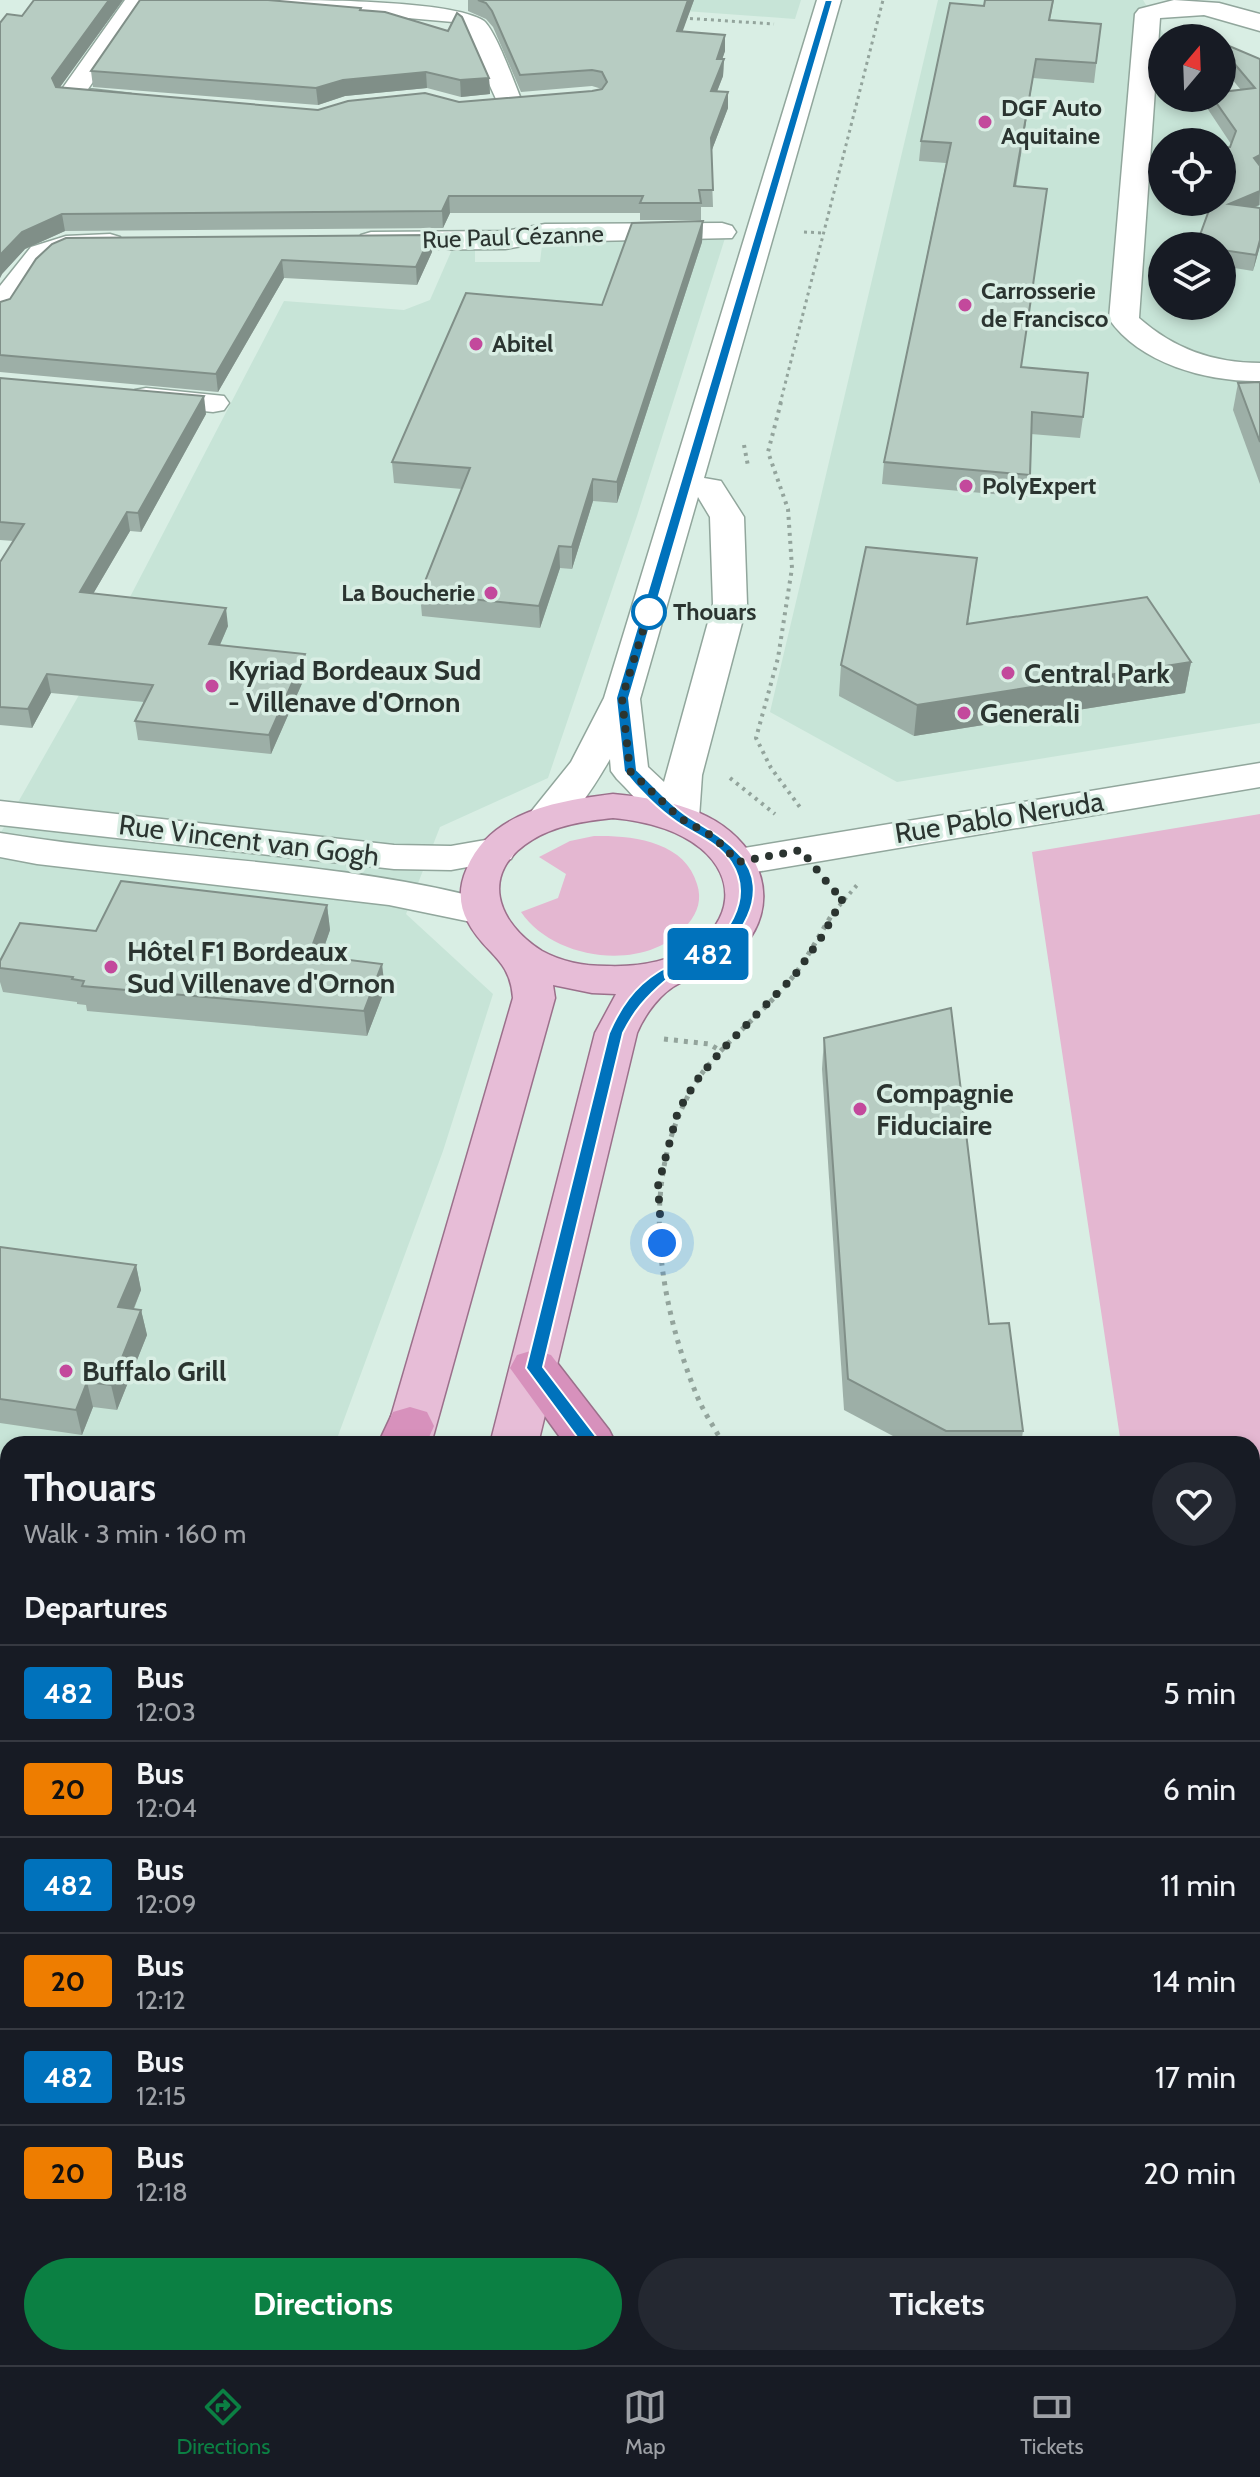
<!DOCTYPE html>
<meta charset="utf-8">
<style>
body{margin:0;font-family:Cabin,sans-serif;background:#242831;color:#f1f3f6;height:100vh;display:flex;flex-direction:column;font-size:30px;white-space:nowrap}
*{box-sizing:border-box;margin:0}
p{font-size:26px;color:#9ea1a6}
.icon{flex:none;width:44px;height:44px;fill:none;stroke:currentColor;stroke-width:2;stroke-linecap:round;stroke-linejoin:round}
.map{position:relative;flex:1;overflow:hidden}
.panel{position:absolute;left:0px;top:1436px;width:1260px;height:930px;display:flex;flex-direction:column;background:#171b24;border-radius:24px 24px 0 0;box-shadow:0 4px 12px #0003}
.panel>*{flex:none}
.badge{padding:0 16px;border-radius:6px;font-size:28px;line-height:52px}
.needle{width:52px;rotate:19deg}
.tools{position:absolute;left:1148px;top:24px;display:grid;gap:16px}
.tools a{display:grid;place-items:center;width:88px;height:88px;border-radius:50%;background:#171b24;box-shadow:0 4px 12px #0003;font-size:40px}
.you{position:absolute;width:40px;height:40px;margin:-20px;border:6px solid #fff;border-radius:50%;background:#1a73e8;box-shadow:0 0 0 12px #1a73e833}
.map>.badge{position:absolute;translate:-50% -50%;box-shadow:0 0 0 4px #fff}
h2{padding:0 24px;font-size:30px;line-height:72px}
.round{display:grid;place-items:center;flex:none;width:84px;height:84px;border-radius:42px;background:#242831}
.head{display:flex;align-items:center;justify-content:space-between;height:136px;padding:0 24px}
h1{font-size:38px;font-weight:800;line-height:60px}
.action{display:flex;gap:16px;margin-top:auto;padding:16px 24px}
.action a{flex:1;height:92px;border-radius:48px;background:#0b8043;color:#fff;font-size:32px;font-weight:800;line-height:92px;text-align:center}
.action a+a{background:#242831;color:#f1f3f6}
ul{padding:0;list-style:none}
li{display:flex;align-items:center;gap:24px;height:96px;padding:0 24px;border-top:2px solid #363941}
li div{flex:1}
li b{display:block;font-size:30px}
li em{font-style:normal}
li .badge{min-width:88px;font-weight:700;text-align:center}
.tabs{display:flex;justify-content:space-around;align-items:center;height:112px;border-top:2px solid #363941;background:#171b24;font-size:22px;color:#9ea1a6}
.tabs a{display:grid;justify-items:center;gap:4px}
.tabs .current{color:#0b8043}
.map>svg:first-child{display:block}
.built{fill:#c7e4d7;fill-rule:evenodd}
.green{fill:#e4b7d1}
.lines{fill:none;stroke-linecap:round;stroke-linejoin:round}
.minor-casing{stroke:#91a69c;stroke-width:3}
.major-casing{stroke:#9b708b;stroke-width:3}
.highway-casing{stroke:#9b708b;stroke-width:3}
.path-far2{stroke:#93a49c;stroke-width:3;stroke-dasharray:3 4;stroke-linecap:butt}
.path-far1{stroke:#93a49c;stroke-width:4;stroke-dasharray:3 5;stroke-linecap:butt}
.path{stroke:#93a49c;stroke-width:5;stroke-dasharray:4 6;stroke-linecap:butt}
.minor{fill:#fff;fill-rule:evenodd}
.major{fill:#e7bdd7;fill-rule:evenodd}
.highway{fill:#d791bc;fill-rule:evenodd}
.wall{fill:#9dafa7}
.shaded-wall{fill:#808f88}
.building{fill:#b7ccc2;stroke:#808f88;stroke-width:2}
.line{fill:#0072bc;stroke:#fff;stroke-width:2}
.walk{stroke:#2b3430;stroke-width:8;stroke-dasharray:0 14.4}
.poi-dot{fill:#c3499c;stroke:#d9eee4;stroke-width:3}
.stop-dot{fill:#fff;stroke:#0072bc;stroke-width:4}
.labels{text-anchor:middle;stroke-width:7;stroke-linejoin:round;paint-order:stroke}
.far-poi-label{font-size:24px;font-weight:bold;fill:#2b3430;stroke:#d9eee4;text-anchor:start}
.far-street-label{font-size:24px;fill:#2b3430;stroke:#d9eee4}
.far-stop-label{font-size:24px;font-weight:bold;fill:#2b3430;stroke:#d9eee4;text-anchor:start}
.poi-label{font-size:28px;font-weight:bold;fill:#2b3430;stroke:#d9eee4;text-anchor:start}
.street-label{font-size:28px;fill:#2b3430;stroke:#d9eee4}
</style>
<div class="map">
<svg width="1260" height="2365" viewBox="0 0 1260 2365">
<rect width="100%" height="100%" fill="#d9eee4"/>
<g class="built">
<path d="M 533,0 L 801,0 L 795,19 Z"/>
<path d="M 938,0 L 1143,0 L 1166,38 L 1162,38 L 1162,98 L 1200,98 L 1260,186 L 1260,723 L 897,782 L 770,712 ZM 1162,142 L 1222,142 L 1222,202 L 1162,202 ZM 1162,246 L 1222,246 L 1222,306 L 1162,306 Z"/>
<path d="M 726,235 L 637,516 L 548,778 L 440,827 L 406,914 L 493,994 L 443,1151 L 335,1444 L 8,1444 L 8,1643 L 0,1645 L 0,834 L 79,695 L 284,301 L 404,310 L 430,300 L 454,245 L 475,245 L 475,262 L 540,262 L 543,237 Z"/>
</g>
<g class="green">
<path d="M 1260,814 L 1260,1585 L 1252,1585 L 1252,1444 L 1121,1444 L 1032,852 Z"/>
<path d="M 594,836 C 631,835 685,841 697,884 C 702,899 698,912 688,924 C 648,974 554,961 521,912 L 558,898 L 566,874 L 539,857 L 570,841 Z"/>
<path d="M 8,1822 L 8,2358 L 122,2358 L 120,2365 L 0,2365 L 0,1824 Z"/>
<path d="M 1252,2058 L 1260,2064 L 1260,2168 L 1252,2160 Z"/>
<path d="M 1252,2269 L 1260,2279 L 1260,2365 L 335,2365 L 339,2358 L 1252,2358 Z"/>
</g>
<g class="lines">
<defs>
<g id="minor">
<path d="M 125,0 L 150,0 L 88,89 L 131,94 L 135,100 L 131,106 L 122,108 L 61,102 L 57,96 Z"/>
<path d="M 272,0 C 317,0 452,0 484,21 C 497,33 515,85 523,104 L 519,110 L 501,110 L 465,31 L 453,22 L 284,7 L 275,5 Z"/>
<path d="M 817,0 L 841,0 L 704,478 L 721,481 L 744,517 L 747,604 L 702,775 L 699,818 L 693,827 C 661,835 639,800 617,779 L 611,771 L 610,759 C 599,778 576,817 557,827 C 548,831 540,829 532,827 L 526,818 L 571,762 L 604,698 ZM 698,497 L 710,517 L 713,604 L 664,782 L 648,767 L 640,699 Z"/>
<path d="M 1174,0 L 1219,3 L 1256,13 L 1260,14 L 1260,31 L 1204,15 L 1160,18 L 1139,318 C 1174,349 1214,363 1260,363 L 1260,381 C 1208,382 1140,364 1109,319 L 1135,14 L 1139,9 Z"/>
<path d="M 722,223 L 732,226 L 736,232 L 732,238 L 545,242 L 505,249 L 371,250 L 361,247 L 357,241 L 361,235 L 371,232 L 505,231 L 545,224 Z"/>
<path d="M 110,234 L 120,237 L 124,243 L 120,249 C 104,253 87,251 70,253 C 39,256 26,293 11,315 L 0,318 L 0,286 L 31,247 L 66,236 Z"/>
<path d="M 146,388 L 224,396 L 229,403 L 224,410 L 213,412 L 135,404 L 130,397 L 135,390 Z"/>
<path d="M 1260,763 L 1260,787 L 738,875 L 724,871 L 719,862 L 724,853 L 738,849 Z"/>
<path d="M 0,801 L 394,845 L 451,846 L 497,838 L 511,841 L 516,850 L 511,859 L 451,870 L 394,869 L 0,825 Z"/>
<path d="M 0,833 C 164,860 334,858 495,902 L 501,911 L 495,920 L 481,924 L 389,905 L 37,864 L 0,857 Z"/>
<path d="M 1260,1622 L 1260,1668 L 1252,1671 L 1252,1625 Z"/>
<path d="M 1252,1805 L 1260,1808 L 1260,1863 L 1252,1860 Z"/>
</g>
<g id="major">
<path d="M 613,794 C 663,799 718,808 749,852 C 777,895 762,940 719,967 C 707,975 693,977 680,983 C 661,992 645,1014 637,1033 L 538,1444 L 490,1444 L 595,1033 L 616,994 L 592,993 L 553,985 L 555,998 L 431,1444 L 383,1444 L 513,998 C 510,957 485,955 468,922 C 458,904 459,886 467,868 C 491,811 558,801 613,794 ZM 613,818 C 774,833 753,971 607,966 C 584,966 562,962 542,951 C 497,923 478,873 532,840 C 556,825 585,821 613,818 Z"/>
<path d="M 132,2358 L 196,2358 L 194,2365 L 130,2365 Z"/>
<path d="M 227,2358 L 291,2358 L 288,2365 L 224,2365 Z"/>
</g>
<g id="highway">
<path d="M 534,1350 L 551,1355 L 609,1430 L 616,1444 L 565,1444 L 510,1368 L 517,1355 Z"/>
<path d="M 410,1407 L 427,1412 L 434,1426 L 426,1444 L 378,1444 L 393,1412 Z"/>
<path d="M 8,1766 L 8,1814 L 0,1817 L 0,1769 Z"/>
<path d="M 1252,1980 L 1260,1983 L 1260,2041 L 1252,2038 Z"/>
<path d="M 1252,2166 L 1260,2169 L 1260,2235 L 1252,2232 Z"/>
<path d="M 268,2358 L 333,2358 L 330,2365 L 265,2365 Z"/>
</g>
</defs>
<use href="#minor" class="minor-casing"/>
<use href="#major" class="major-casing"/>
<use href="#highway" class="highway-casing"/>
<g class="path-far2">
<path d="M 683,18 L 774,24"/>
<path d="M 804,232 L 823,233"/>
<path d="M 780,404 L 883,0"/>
</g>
<g class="path-far1">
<path d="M 781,402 L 768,452 L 788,509 L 792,568 L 778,658 L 756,738 L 771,768 L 802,810"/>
<path d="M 744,445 L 748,466"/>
<path d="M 730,778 L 775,814"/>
<path d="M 834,912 L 857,885"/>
</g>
<g class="path">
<path d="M 664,1039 L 709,1044 L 721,1051"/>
<path d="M 723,1444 C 715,1428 704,1413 697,1396 C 657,1298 637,1173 698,1079 C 722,1044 757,1018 785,986 C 806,963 818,936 835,910"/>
</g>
<use href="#minor" class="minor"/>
<use href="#major" class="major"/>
<use href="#highway" class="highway"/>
</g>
<g class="wall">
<path d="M 123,0 L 60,87 L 318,110 L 459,102 L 592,91 L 602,89 L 592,86 L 521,92 L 493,27 L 486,19 L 468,11 L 468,0 L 694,0 L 682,31 L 725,51 L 722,59 L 724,59 L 723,76 L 717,91 L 728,92 L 728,108 L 711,152 L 713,207 L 701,207 L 701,220 L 640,220 L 640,213 L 450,213 L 443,228 L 65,231 L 25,249 L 2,274 L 0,278 L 0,23 L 22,16 Z"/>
<path d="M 985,0 L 1054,0 L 1050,20 L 1101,24 L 1094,83 L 1033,78 L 1016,187 L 1021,367 L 1083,417 L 1080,438 L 1031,434 L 1030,475 L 1027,497 L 882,484 L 884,462 L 946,163 L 919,161 L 921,141 L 984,6 Z"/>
<path d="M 361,8 L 361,10 L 489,78 L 490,94 L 461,97 L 427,88 L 345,96 L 318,105 L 93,87 L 91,71 Z"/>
<path d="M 1222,43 L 1260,59 L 1260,205 L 1254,208 L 1260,246 L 1253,271 L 1222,266 L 1222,246 L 1210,206 L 1184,207 L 1184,202 L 1222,202 L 1231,144 L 1207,108 L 1209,98 L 1222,98 L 1241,90 L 1222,67 Z"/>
<path d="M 703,221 L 702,242 L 617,503 L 593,501 L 572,569 L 560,568 L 540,628 L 422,616 L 420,594 L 462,489 L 394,483 L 392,462 L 602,305 Z"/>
<path d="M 431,235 L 432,252 L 417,285 L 284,278 L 218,392 L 0,372 L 0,302 Z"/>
<path d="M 0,378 L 206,414 L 141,532 L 130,531 L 93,594 L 228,626 L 220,645 L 307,672 L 271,754 L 138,740 L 135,721 L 144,702 L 51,693 L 32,728 L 0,725 L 0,562 L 14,541 L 0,540 Z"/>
<path d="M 1260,382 L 1260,484 L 1233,410 L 1238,383 Z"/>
<path d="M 977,558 L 968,624 L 1191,662 L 1185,693 L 914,736 L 839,696 L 841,665 Z"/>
<path d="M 327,905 L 330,930 L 321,956 L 385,989 L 367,1036 L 87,1011 L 86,1005 L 77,1004 L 77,1002 L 3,992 L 0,982 L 0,961 L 96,931 Z"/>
<path d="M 824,1038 L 989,1324 L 1023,1431 L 1021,1444 L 908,1444 L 844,1410 L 822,1069 Z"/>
<path d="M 0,1247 L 136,1265 L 141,1290 L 134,1309 L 141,1310 L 147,1335 L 117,1410 L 93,1407 L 82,1435 L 0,1423 Z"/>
</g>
<g class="shaded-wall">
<path d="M 109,0 L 123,0 L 55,94 L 52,78 Z"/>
<path d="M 688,0 L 694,0 L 677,47 L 677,31 Z"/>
<path d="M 725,35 L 725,51 L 717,75 L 717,59 Z"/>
<path d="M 724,59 L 723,76 L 711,107 L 711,91 Z"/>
<path d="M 1036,59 L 1033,78 L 1012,207 L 1014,186 Z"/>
<path d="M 426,72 L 427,88 L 345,96 L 318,105 L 316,88 L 343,80 Z"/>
<path d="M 489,78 L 490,94 L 461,97 L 460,80 Z"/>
<path d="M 728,92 L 728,108 L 710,155 L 711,138 Z"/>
<path d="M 1260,155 L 1260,169 L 1254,158 Z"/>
<path d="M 1260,191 L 1259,205 L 1226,220 L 1229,204 Z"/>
<path d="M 449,196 L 450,213 L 443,228 L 442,211 Z"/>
<path d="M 62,214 L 65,231 L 25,249 L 2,274 L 0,278 L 0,255 L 22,232 Z"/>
<path d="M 703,221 L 702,242 L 617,503 L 617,482 Z"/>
<path d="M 431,235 L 432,252 L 417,285 L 416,267 Z"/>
<path d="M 1260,240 L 1260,246 L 1253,271 L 1256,255 Z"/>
<path d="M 282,260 L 284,278 L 218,392 L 216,374 Z"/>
<path d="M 204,396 L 206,414 L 141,532 L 138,513 Z"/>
<path d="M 593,479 L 593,501 L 572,569 L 572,547 Z"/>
<path d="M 127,512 L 130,531 L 83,611 L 80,592 Z"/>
<path d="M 559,546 L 560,568 L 540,628 L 539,606 Z"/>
<path d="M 226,608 L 228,626 L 212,663 L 209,644 Z"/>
<path d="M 305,654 L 307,672 L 271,754 L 269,735 Z"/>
<path d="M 1191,662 L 1185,693 L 914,736 L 917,705 Z"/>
<path d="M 47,674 L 51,693 L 32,728 L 28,709 Z"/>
<path d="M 327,905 L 330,930 L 313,979 L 309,955 Z"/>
<path d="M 382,964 L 385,989 L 367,1036 L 364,1011 Z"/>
<path d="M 136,1265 L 141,1290 L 124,1332 L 118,1307 Z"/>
<path d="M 141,1310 L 147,1335 L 117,1410 L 111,1385 Z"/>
<path d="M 87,1382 L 93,1407 L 82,1435 L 76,1410 Z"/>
</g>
<g class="building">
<path d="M 34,0 L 109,0 L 52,78 L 56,87 L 318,110 L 348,101 L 425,93 L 459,102 L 592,91 L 602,89 L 607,82 L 602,72 L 592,70 L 520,75 L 492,11 L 486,3 L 478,0 L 688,0 L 677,31 L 725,35 L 717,59 L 724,59 L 711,91 L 728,92 L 711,138 L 713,190 L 699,190 L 701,203 L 640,203 L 643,196 L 449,196 L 442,211 L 62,214 L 22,232 L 0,255 L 0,23 L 7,14 L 22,16 Z"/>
<path d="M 140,0 L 268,0 L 361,8 L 360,10 L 385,12 L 448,31 L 457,13 L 462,17 L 489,78 L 460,80 L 426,72 L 343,80 L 316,88 L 91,71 Z"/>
<path d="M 985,0 L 1053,0 L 1049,20 L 1101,24 L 1096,63 L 1036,59 L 1014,186 L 1047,189 L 1021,367 L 1088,373 L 1083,417 L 1032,412 L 1030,475 L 884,462 L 951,143 L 921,141 L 950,3 L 984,6 Z"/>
<path d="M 1222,43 L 1260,59 L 1260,155 L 1254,158 L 1260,166 L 1260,191 L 1229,204 L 1260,208 L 1260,240 L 1256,255 L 1222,250 L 1222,246 L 1196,246 L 1212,202 L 1222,202 L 1222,148 L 1230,147 L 1236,131 L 1213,98 L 1222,98 L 1222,92 L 1255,88 L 1222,49 Z"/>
<path d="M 703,221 L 617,482 L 593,479 L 572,547 L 559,546 L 539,606 L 420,594 L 470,468 L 392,462 L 466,293 L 602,305 L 632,223 Z"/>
<path d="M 431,235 L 416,267 L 282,260 L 216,374 L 0,355 L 0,302 L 10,299 L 36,259 L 52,244 L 66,238 Z"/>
<path d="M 0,378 L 204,396 L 138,513 L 127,512 L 80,592 L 226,608 L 209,644 L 305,654 L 269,735 L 135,721 L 153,685 L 47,674 L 28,709 L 0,707 L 0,562 L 24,524 L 0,522 Z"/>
<path d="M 1260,382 L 1260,442 L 1238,383 Z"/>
<path d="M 866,547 L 977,558 L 967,624 L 1147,597 L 1191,662 L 917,705 L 841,665 Z"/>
<path d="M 121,881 L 327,905 L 309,955 L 382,964 L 364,1011 L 82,986 L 84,981 L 72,979 L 73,977 L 0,968 L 0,961 L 20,923 L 96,931 Z"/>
<path d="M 951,1008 L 989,1324 L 1009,1323 L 1023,1431 L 946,1431 L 848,1379 L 824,1038 Z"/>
<path d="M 0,1247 L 136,1265 L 118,1307 L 141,1310 L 111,1385 L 87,1382 L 76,1410 L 0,1399 Z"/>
</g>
<path class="line" d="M 825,0 L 833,0 L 629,698 L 637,770 C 653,785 669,804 687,816 C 708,830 723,836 741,856 C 773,893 739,944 704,964 C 692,971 676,972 665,981 C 646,997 634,1011 623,1033 L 543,1367 L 598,1439 L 601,1444 L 592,1451 L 586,1449 L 526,1368 L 609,1033 C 620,1008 634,987 658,972 C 668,965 681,963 692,958 C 726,942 755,899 731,862 C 718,842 696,835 677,822 C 659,810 638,789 624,771 L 616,698 Z"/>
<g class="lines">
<path class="walk" d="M 649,612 L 650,608 L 622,698 L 630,771 L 680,818 L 714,837 L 738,862 L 801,850 L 834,891 L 844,896 L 823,935 L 795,975 L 721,1051 L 697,1080 L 678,1111 L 658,1186 L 662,1243"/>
</g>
<g class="poi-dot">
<circle cx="985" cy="122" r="8"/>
<circle cx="965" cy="305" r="8"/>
<circle cx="476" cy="344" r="8"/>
<circle cx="966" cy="486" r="8"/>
<circle cx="491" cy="593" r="8"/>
<circle cx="1008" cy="673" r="8"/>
<circle cx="212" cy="686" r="8"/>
<circle cx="964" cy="713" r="8"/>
<circle cx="111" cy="967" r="8"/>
<circle cx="860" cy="1109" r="8"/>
<circle cx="66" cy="1371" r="8"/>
</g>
<circle class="stop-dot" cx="649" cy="612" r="16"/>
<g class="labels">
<g class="far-poi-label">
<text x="1001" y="116">DGF Auto<tspan x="1001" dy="28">Aquitaine</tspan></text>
<text x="981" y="299">Carrosserie<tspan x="981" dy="28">de Francisco</tspan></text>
<text x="492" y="352">Abitel</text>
<text x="982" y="494">PolyExpert</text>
<text x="475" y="601" text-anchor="end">La Boucherie</text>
</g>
<g class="far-street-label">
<text transform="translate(513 237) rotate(-2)" y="8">Rue Paul Cézanne</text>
</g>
<g class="far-stop-label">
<text x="673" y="620">Thouars</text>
</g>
<g class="poi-label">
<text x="228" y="680">Kyriad Bordeaux Sud<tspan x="228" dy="32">- Villenave d'Ornon</tspan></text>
<text x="1024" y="683">Central Park</text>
<text x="980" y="723">Generali</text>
<text x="127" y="961">Hôtel F1 Bordeaux<tspan x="127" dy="32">Sud Villenave d'Ornon</tspan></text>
<text x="876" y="1103">Compagnie<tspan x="876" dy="32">Fiduciaire</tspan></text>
<text x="82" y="1381">Buffalo Grill</text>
</g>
<g class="street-label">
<text transform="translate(999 817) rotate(-9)" y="10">Rue Pablo Neruda</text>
<text transform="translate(249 840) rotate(7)" y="10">Rue Vincent van Gogh</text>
</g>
</g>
</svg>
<div class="tools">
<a><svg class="needle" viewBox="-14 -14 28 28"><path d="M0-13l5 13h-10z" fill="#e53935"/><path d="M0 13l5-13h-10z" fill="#9ea1a6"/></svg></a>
<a><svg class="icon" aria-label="locate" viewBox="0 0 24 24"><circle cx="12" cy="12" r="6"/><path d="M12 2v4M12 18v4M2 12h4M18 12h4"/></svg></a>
<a><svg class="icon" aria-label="layers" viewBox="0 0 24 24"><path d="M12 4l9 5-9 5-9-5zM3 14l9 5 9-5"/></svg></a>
</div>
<div class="you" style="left:662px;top:1243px"></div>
<b class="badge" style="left:708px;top:954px;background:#0072bc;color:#fff">482</b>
<section class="panel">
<div class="head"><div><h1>Thouars</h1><p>Walk · 3 min · 160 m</p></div><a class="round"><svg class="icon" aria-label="heart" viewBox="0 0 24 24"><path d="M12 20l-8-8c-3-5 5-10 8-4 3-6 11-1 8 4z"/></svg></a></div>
<h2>Departures</h2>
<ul>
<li><span class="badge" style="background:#0072bc;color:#fff">482</span><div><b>Bus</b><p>12:03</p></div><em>5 min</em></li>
<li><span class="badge" style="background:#ee7d00;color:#111">20</span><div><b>Bus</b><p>12:04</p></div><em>6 min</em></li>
<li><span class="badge" style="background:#0072bc;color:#fff">482</span><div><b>Bus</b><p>12:09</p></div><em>11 min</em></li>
<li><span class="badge" style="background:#ee7d00;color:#111">20</span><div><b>Bus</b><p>12:12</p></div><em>14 min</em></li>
<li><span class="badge" style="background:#0072bc;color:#fff">482</span><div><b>Bus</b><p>12:15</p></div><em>17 min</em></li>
<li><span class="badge" style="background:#ee7d00;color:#111">20</span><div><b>Bus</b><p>12:18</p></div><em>20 min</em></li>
</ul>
<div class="action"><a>Directions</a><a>Tickets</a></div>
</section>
</div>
<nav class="tabs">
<a class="current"><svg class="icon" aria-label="directions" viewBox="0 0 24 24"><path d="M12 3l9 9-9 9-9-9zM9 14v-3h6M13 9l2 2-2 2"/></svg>Directions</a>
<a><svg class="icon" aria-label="map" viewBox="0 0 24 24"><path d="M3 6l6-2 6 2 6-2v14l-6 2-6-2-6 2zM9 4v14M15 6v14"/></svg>Map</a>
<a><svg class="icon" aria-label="tickets" viewBox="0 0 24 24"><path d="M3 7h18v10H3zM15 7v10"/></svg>Tickets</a>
</nav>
